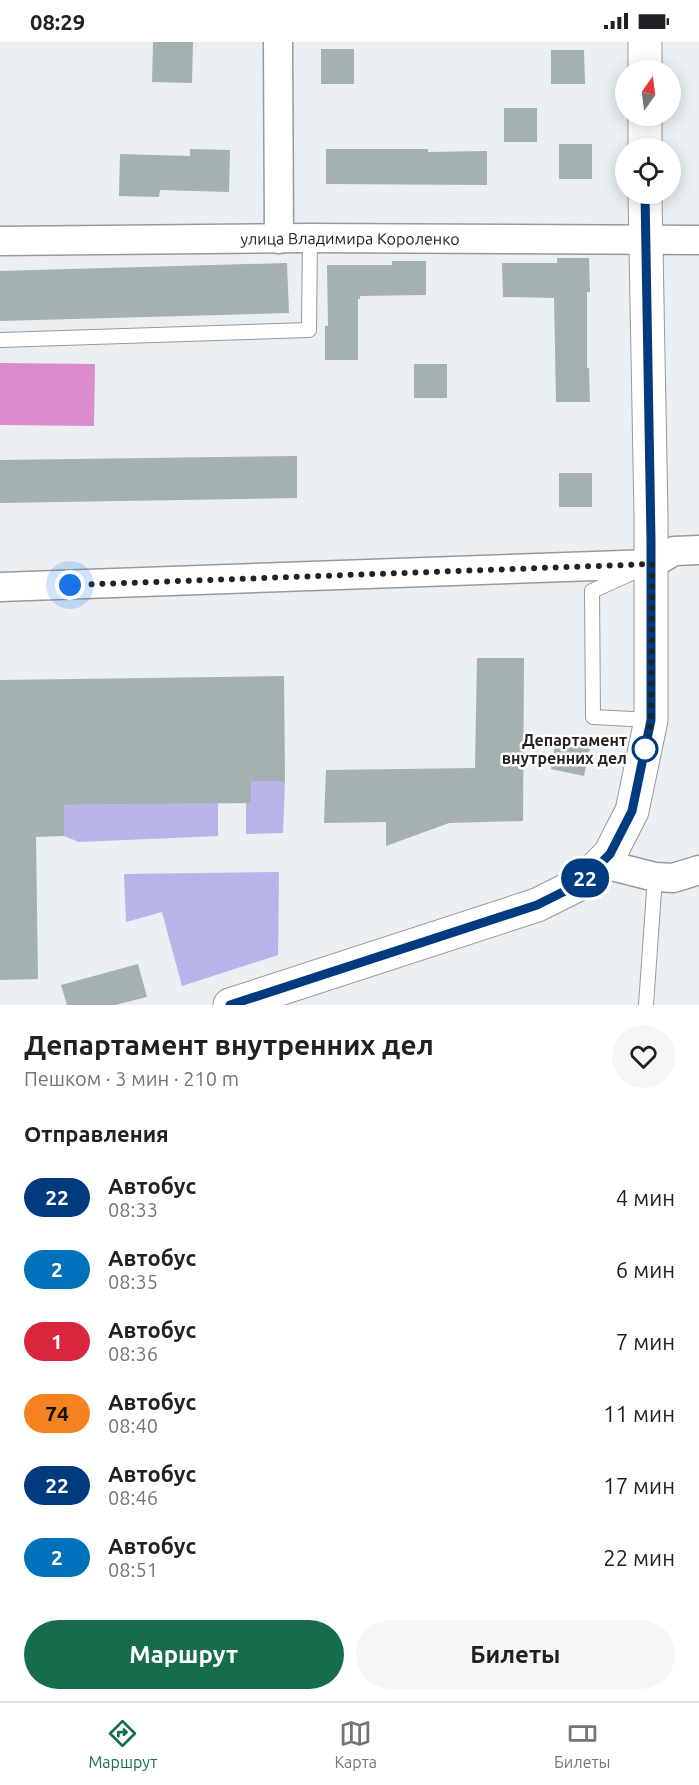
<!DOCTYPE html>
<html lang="ru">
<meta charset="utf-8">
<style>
body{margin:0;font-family:Ubuntu,sans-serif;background:#f6f6f6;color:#202124;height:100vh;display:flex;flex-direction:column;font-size:22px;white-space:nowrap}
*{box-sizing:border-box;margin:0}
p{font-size:20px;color:#757577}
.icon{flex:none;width:33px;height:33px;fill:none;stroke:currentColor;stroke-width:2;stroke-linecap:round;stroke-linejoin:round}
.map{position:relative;height:963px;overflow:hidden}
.drawer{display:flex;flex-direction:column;background:#fff;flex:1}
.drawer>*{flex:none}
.badge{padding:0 12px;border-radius:20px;font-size:21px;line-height:39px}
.needle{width:39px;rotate:14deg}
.fabs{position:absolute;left:615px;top:18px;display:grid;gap:12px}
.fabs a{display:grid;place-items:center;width:66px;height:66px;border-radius:50%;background:#fff;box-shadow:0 3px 15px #0003;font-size:30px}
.you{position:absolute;width:30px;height:30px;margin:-15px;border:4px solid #fff;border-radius:50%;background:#1a73e8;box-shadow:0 0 0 9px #1a73e833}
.map>.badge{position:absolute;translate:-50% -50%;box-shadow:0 0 0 3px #fff}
h2{padding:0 24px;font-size:22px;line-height:54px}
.round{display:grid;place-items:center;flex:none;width:63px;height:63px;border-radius:32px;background:#f6f6f6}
.overview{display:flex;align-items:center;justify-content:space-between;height:102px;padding:0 24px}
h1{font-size:28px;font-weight:700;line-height:45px}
.action{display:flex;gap:12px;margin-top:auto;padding:12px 24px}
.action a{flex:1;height:69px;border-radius:36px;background:#176d4b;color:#fff;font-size:24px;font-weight:700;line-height:69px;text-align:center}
.action a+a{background:#f6f6f6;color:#202124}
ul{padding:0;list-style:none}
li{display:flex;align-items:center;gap:18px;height:72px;padding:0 24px}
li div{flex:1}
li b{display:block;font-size:22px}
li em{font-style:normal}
li .badge{min-width:66px;font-weight:700;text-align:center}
.status{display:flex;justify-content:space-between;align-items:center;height:42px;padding:0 30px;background:#fff;direction:ltr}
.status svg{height:16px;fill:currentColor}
.menu{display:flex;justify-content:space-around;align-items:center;height:84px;border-top:2px solid #e0e0e0;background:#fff;font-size:16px;color:#757577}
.menu a{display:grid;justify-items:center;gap:3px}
.menu .current{color:#176d4b}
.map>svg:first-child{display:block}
.grass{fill:#b8b3e8}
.pitch{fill:#dc8ccc}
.building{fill:#a5b0b0}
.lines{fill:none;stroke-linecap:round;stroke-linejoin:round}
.service-casing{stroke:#999;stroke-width:16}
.minor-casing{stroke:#999;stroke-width:31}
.tertiary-casing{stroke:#999;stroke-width:35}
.service{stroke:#fff;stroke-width:14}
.minor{stroke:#fff;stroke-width:28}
.tertiary{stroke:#fff;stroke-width:33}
.line-casing{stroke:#fff;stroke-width:14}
.line{stroke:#003b80;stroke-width:9}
.walk{stroke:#222;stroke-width:6;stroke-dasharray:0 10.8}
.stop-dot{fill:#fff;stroke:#003b80;stroke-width:3}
.labels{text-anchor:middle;stroke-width:5;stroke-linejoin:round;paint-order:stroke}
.street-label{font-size:16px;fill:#222;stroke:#fff}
.stop-label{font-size:16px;font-weight:bold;fill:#222;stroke:#fff;text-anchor:end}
</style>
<div class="status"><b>08:29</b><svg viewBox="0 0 49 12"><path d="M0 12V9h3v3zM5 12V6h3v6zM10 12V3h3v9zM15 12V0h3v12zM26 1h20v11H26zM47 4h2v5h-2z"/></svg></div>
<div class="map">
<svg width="699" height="963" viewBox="0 0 699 963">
<rect width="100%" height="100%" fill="#e9eff2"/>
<g class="grass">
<path d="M 251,739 L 285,739 L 283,791 L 246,792 L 246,761 L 251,761 Z"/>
<path d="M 218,761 L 218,794 L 79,800 L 64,794 L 64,763 Z"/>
<path d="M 279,830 L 278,913 L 182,944 L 162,870 L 126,880 L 124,832 Z"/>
</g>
<path class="pitch" d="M 0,321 L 95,322 L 94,384 L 0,383 Z"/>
<g class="building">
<path d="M 153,0 L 193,0 L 192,41 L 152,40 Z"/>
<rect x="321" y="7" width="33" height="35"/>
<path d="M 551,8 L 584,8 L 585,42 L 551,42 Z"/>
<rect x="504" y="66" width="33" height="34"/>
<rect x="559" y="102" width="33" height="35"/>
<path d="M 190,107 L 230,108 L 229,150 L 160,148 L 159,155 L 119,154 L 120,112 L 190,114 Z"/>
<path d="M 326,107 L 428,107 L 428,110 L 487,109 L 487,143 L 326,142 Z"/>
<path d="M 557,216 L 589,216 L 590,250 L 587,250 L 587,326 L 589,326 L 590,360 L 556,360 L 554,256 L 503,255 L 502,221 L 557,221 Z"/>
<path d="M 392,219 L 426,219 L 426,253 L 360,254 L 360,257 L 358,257 L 358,318 L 325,318 L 325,284 L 328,284 L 327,223 L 392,223 Z"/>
<path d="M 287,221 L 289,271 L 0,279 L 0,229 Z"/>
<rect x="414" y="322" width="33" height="34"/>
<path d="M 297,414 L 297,456 L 0,461 L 0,418 Z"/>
<rect x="559" y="431" width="33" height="34"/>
<path d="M 477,616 L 524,616 L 523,779 L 449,781 L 386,804 L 386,780 L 324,781 L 326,728 L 475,726 Z"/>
<path d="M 284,634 L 285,739 L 251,739 L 251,761 L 64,763 L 64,794 L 36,795 L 38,937 L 0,938 L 0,638 Z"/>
<path d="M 556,698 L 590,705 L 584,734 L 551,727 Z"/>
<path d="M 138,922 L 147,955 L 115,963 L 67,963 L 61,943 Z"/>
</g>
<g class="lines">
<defs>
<g id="service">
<path d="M 0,298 L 309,288 L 310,196"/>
<path d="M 634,530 L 592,549 L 593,675 L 651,678"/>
<path d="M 646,963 L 655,835"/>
</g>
<g id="minor">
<path d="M 278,0 L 279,197"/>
<path id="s1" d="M 0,199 L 310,196 L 699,198"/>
<path d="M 0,545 L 652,522 L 674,509 L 699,508"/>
<path d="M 600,821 L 655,835 L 673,836 L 699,828"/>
</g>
<g id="tertiary">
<path d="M 645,28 L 645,0"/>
<path d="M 645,106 L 645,74"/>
<path d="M 230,963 L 537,863 L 581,841 L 610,812 L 632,769 L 651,678 L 651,474 L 645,152"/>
</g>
</defs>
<use href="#service" class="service-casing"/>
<use href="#minor" class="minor-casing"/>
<use href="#tertiary" class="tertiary-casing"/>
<use href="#service" class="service"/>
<use href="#minor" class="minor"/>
<use href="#tertiary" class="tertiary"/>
</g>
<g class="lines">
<defs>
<path id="line" d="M 230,963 L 537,863 L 581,841 L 610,812 L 632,769 L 651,678 L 651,498 L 645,152"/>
</defs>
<use href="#line" class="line-casing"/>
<use href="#line" class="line"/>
<path class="walk" d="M 70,543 L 652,522 L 651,678 L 645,707"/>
</g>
<circle class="stop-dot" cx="645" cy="707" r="12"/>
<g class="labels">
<g class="street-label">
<text dy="6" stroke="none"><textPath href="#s1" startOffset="350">улица Владимира Короленко</textPath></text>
</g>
<g class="stop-label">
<text x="627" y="704">Департамент<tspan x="627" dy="18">внутренних дел</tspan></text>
</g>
</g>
</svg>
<div class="fabs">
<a><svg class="needle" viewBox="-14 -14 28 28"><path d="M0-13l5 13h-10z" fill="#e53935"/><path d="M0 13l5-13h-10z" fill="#757577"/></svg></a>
<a><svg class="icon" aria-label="locate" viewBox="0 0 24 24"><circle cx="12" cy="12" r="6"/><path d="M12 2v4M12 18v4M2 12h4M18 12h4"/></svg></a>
</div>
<div class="you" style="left:70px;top:543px"></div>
<b class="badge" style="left:585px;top:836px;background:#003b80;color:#fff">22</b>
</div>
<section class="drawer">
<div class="overview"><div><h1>Департамент внутренних дел</h1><p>Пешком · 3 мин · 210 m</p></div><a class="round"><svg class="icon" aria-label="heart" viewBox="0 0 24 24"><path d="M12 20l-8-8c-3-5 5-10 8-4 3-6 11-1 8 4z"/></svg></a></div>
<h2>Отправления</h2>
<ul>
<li><span class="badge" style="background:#003b80;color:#fff">22</span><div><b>Автобус</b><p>08:33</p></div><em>4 мин</em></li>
<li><span class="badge" style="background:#0072bc;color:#fff">2</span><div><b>Автобус</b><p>08:35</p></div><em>6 мин</em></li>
<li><span class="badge" style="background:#d7263d;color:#fff">1</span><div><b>Автобус</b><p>08:36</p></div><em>7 мин</em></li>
<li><span class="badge" style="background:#f58220;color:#111">74</span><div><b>Автобус</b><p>08:40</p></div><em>11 мин</em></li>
<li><span class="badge" style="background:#003b80;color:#fff">22</span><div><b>Автобус</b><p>08:46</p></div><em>17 мин</em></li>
<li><span class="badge" style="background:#0072bc;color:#fff">2</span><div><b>Автобус</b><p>08:51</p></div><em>22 мин</em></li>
</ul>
<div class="action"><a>Маршрут</a><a>Билеты</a></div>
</section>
<nav class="menu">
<a class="current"><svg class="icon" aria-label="directions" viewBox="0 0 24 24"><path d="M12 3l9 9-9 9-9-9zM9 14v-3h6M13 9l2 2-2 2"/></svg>Маршрут</a>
<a><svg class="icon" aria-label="map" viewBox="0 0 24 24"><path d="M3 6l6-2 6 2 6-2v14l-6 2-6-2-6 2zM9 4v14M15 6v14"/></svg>Карта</a>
<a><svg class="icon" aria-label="tickets" viewBox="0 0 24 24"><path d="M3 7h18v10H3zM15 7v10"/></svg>Билеты</a>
</nav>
